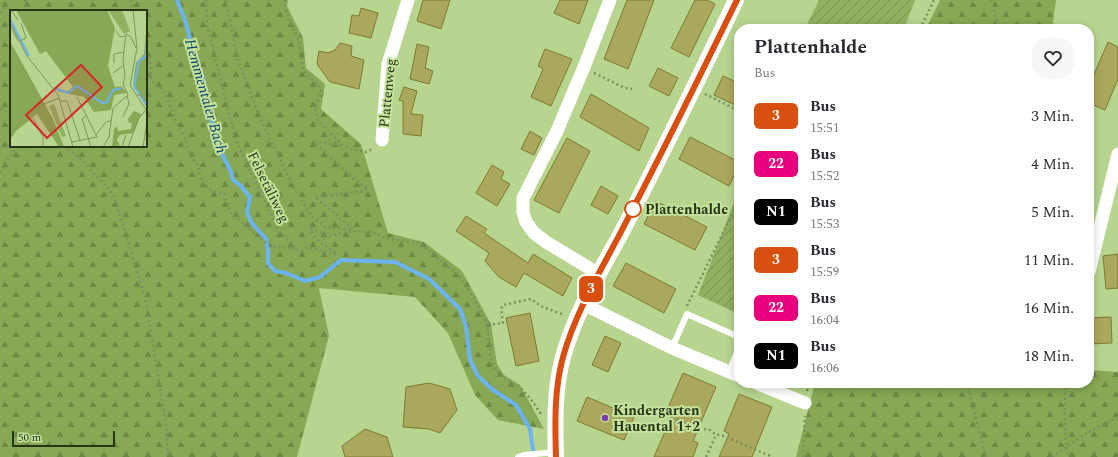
<!DOCTYPE html>
<html lang="de">
<meta charset="utf-8">
<style>
body{margin:0;font-family:Spectral,serif;background:#f7f7f7;color:#2b2b33;height:100vh;display:flex;flex-direction:column;font-size:15px;white-space:nowrap}
*{box-sizing:border-box;margin:0}
p{font-size:13px;color:#7c7c81}
.icon{flex:none;width:22px;height:22px;fill:none;stroke:currentColor;stroke-width:2;stroke-linecap:round;stroke-linejoin:round}
.map{position:relative;flex:1;overflow:hidden}
.drawer{position:absolute;left:734px;top:24px;width:360px;height:364px;display:flex;flex-direction:column;background:#fff;border-radius:16px;box-shadow:0 2px 10px #0003}
.drawer>*{flex:none}
.badge{padding:0 8px;border-radius:6px;font-size:14px;line-height:26px}
.scale{position:absolute;left:12px;bottom:10px;width:103px;box-sizing:border-box;padding-left:4px;border:2px solid #283317;border-top:0;font-size:11px;line-height:14px;white-space:nowrap;color:#283317;-webkit-text-stroke:3px #c4e29b;paint-order:stroke}
.map>.badge{position:absolute;translate:-50% -50%;box-shadow:0 0 0 2px #fff}
.round{display:grid;place-items:center;flex:none;width:42px;height:42px;border-radius:16px;background:#f7f7f7}
.headline{display:flex;align-items:center;justify-content:space-between;height:68px;padding:0 20px}
h1{font-size:19px;font-weight:700;line-height:30px}
ul{padding:0;list-style:none}
li{display:flex;align-items:center;gap:12px;height:48px;padding:0 20px}
li div{flex:1}
li b{display:block;font-size:15px}
li em{font-style:normal}
li .badge{min-width:44px;font-weight:700;text-align:center}
.map>svg:first-child{display:block}
.forest{fill:url(#forest-firs);fill-rule:evenodd}
.garden{fill:url(#garden-furrows)}
.lines{fill:none;stroke-linecap:round;stroke-linejoin:round}
.stream{stroke:#6bb3f3;stroke-width:4}
.building{fill:#aaa85c;stroke:#7d7a2e}
.path{stroke:#7b915d;stroke-width:2.5;stroke-dasharray:2 3;stroke-linecap:butt}
.service{stroke:#fff;stroke-width:6}
.minor{stroke:#fff;stroke-width:13}
.tertiary{stroke:#fff;stroke-width:16}
.line-casing{stroke:#fff;stroke-width:9}
.line{stroke:#d94f10;stroke-width:6}
.stop-dot{fill:#fff;stroke:#d94f10;stroke-width:2}
.poi-dot{fill:#7e3cb0;stroke:#c4e29b;stroke-width:1.5}
.labels{text-anchor:middle;stroke-width:4;stroke-linejoin:round;paint-order:stroke}
.street-label{font-size:14px;fill:#283317;stroke:#c4e29b}
.stop-label{font-size:14px;font-weight:bold;fill:#283317;stroke:#c4e29b;text-anchor:start}
.poi-label{font-size:14px;font-weight:bold;fill:#283317;stroke:#c4e29b;text-anchor:start}
.water-label{font-size:15px;font-style:italic;fill:#0b426b;stroke:#c4e29b}
.inset-river{fill:none;stroke:#6bb3f3;stroke-width:2}
.inset-road{fill:none;stroke:#7e945f;stroke-width:1}
.view{fill:#d62828;fill-opacity:0.15;stroke:#d62828;stroke-width:2}
.inset-edge{fill:none;stroke:#283317;stroke-width:2}
</style>
<div class="map">
<svg width="1118" height="457" viewBox="0 0 1118 457">
<defs>
<pattern id="forest-firs" width="22" height="20" patternUnits="userSpaceOnUse"><rect width="22" height="20" fill="#87a854"/><path d="M5 1l3.5 6h-7zM16 11l3.5 6h-7z" fill="#6e8945"/></pattern>
<pattern id="garden-furrows" width="10" height="10" patternUnits="userSpaceOnUse"><rect width="10" height="10" fill="#91b161"/><path d="M-1 1l2-2M0 10L10 0M9 11l2-2" fill="none" stroke="#76914f"/></pattern>
</defs>
<rect width="100%" height="100%" fill="#b7d58f"/>
<g class="forest">
<path d="M 0,0 L 288,0 L 287,6 L 303,38 L 306,68 L 325,84 L 321,109 L 361,144 L 388,233 L 424,242 L 462,271 L 491,324 L 497,364 L 504,375 L 520,385 L 544,429 L 498,420 L 475,395 L 448,333 L 415,297 L 319,288 L 329,336 L 297,457 L 0,457 ZM 11,11 L 146,11 L 146,146 L 11,146 Z"/>
<path d="M 940,0 L 1056,0 L 1052,29 L 926,29 Z"/>
<path d="M 1089,370 L 1118,372 L 1118,457 L 796,457 L 815,383 L 1089,383 Z"/>
</g>
<g class="garden">
<path d="M 819,0 L 915,0 L 904,29 L 805,29 Z"/>
<path d="M 739,190 L 739,314 L 698,295 Z"/>
</g>
<g class="lines">
<path class="stream" d="M 177,0 L 186,23 L 196,62 L 202,75 L 216,142 L 231,172 L 233,180 L 241,186 L 250,197 L 247,212 L 251,222 L 266,239 L 268,252 L 268,263 L 275,271 L 286,273 L 305,281 L 320,277 L 341,260 L 395,262 L 429,279 L 460,309 L 466,326 L 470,360 L 478,376 L 493,390 L 516,405 L 530,429 L 534,457"/>
</g>
<g class="building">
<path d="M 423,0 L 450,0 L 441,29 L 417,21 Z"/>
<path d="M 560,0 L 588,0 L 579,24 L 554,13 Z"/>
<path d="M 627,0 L 654,0 L 628,69 L 604,59 Z"/>
<path d="M 695,0 L 707,0 L 715,4 L 689,57 L 671,48 Z"/>
<path d="M 361,8 L 378,13 L 371,38 L 349,33 L 352,15 L 359,16 Z"/>
<path d="M 1108,42 L 1118,47 L 1118,79 L 1105,110 L 1089,103 L 1089,86 Z"/>
<path d="M 340,43 L 352,46 L 351,56 L 364,60 L 359,89 L 330,82 L 317,64 L 319,51 L 328,53 L 335,50 Z"/>
<path d="M 417,44 L 429,47 L 425,68 L 433,71 L 429,84 L 410,79 Z"/>
<path d="M 545,49 L 572,59 L 551,106 L 531,97 L 543,69 L 538,66 Z"/>
<path d="M 658,68 L 678,78 L 669,96 L 649,86 Z"/>
<path d="M 723,76 L 739,83 L 739,107 L 714,95 Z"/>
<path d="M 404,87 L 417,91 L 411,114 L 423,115 L 421,136 L 403,134 L 403,101 L 399,100 Z"/>
<path d="M 591,94 L 649,128 L 639,151 L 580,117 Z"/>
<path d="M 530,131 L 542,138 L 534,155 L 521,149 Z"/>
<path d="M 690,137 L 739,162 L 739,166 L 729,186 L 679,159 Z"/>
<path d="M 567,138 L 590,151 L 559,213 L 534,200 Z"/>
<path d="M 492,165 L 504,172 L 501,179 L 510,184 L 497,206 L 476,193 Z"/>
<path d="M 601,186 L 618,196 L 608,214 L 591,205 Z"/>
<path d="M 656,201 L 707,227 L 695,250 L 644,224 Z"/>
<path d="M 466,216 L 487,229 L 484,233 L 528,263 L 533,254 L 572,278 L 563,296 L 524,273 L 516,287 L 499,277 L 485,261 L 489,253 L 456,231 Z"/>
<path d="M 1118,254 L 1118,288 L 1106,289 L 1103,256 Z"/>
<path d="M 626,263 L 676,289 L 664,313 L 613,286 Z"/>
<path d="M 530,313 L 539,361 L 516,366 L 506,318 Z"/>
<path d="M 1111,317 L 1112,343 L 1090,344 L 1089,318 Z"/>
<path d="M 605,336 L 621,343 L 608,372 L 592,365 Z"/>
<path d="M 683,373 L 716,387 L 693,441 L 698,443 L 693,457 L 654,457 L 673,413 L 667,410 Z"/>
<path d="M 429,383 L 450,389 L 457,410 L 440,433 L 429,429 L 403,427 L 406,387 Z"/>
<path d="M 739,394 L 772,407 L 752,457 L 719,457 L 729,434 L 724,431 Z"/>
<path d="M 587,397 L 634,417 L 624,440 L 577,421 Z"/>
<path d="M 365,429 L 387,437 L 393,457 L 345,457 L 342,446 Z"/>
</g>
<g class="lines">
<g class="path">
<path d="M 25,0 L 27,11"/>
<path d="M 131,0 L 132,11"/>
<path d="M 206,0 L 207,24 L 235,138 L 278,230 L 295,249 L 302,251 L 308,247 L 335,254 L 337,253 L 319,242 L 310,230 L 311,229 L 329,236 L 356,231 L 372,232 L 385,238 L 420,243 L 463,279 L 487,323 L 492,366 L 503,378 L 520,387 L 533,402 L 541,414"/>
<path d="M 226,0 L 237,57 L 260,118 L 295,190 L 312,217 L 325,227 L 353,230"/>
<path d="M 285,0 L 286,11 L 299,42 L 303,69 L 306,74 L 318,84 L 321,91 L 315,108 L 318,120 L 342,145 L 351,149 L 366,152 L 373,149"/>
<path d="M 991,0 L 995,12 L 997,29"/>
<path d="M 0,13 L 9,0"/>
<path d="M 920,29 L 934,0"/>
<path d="M 146,53 L 151,65 L 151,80 L 165,93 L 175,119 L 185,138 L 190,156 L 197,164 L 202,182 L 211,191 L 224,194 L 230,212 L 263,241 L 273,246 L 295,249"/>
<path d="M 594,73 L 625,88 L 632,89"/>
<path d="M 705,94 L 739,111"/>
<path d="M 0,109 L 11,114"/>
<path d="M 341,145 L 314,142 L 359,184 L 368,188 L 363,191 L 315,197 L 355,231"/>
<path d="M 64,146 L 81,159 L 113,194 L 145,297 L 166,425 L 168,457"/>
<path d="M 0,173 L 16,146"/>
<path d="M 687,306 L 739,200"/>
<path d="M 488,325 L 503,323 L 501,309 L 503,305 L 531,299 L 541,306 L 564,315"/>
<path d="M 967,383 L 986,457"/>
<path d="M 1066,383 C 1064,407 1064,433 1068,457"/>
<path d="M 807,391 L 808,383"/>
<path d="M 676,419 L 697,428 L 710,430 L 716,435 L 721,435 L 773,457"/>
<path d="M 706,457 L 716,435"/>
<path d="M 803,457 L 805,416"/>
<path d="M 1052,457 L 1088,432 L 1118,417"/>
</g>
<g class="service">
<path d="M 672,348 L 687,314 L 739,337"/>
<path d="M 729,372 L 739,347"/>
<path d="M 518,457 L 524,455 L 556,452"/>
</g>
<g class="minor">
<path d="M 382,140 L 388,64 L 408,0"/>
<path d="M 1089,272 L 1118,154"/>
<path d="M 599,274 L 546,242 L 534,233 L 526,222 L 523,212 L 523,198 L 557,131 L 584,67 L 610,0"/>
<path d="M 583,304 L 672,348 L 739,376"/>
<path d="M 756,383 L 805,403"/>
</g>
<path class="tertiary" d="M 556,457 C 555,424 554,390 563,357 C 576,310 602,269 625,226 C 663,151 700,76 736,0"/>
</g>
<g class="lines">
<defs>
<path id="line" d="M 556,457 C 555,424 554,390 563,357 C 576,310 602,269 624,226 C 663,151 700,76 737,0"/>
</defs>
<use href="#line" class="line-casing"/>
<use href="#line" class="line"/>
</g>
<circle class="stop-dot" cx="633" cy="209" r="8"/>
<circle class="poi-dot" cx="605" cy="418" r="4"/>
<g class="labels">
<g class="street-label">
<text transform="translate(387 93) rotate(-84)" y="5">Plattenweg</text>
<text transform="translate(269 187) rotate(64)" y="5">Felsetäliweg</text>
</g>
<g class="stop-label">
<text x="645" y="214">Plattenhalde</text>
</g>
<g class="poi-label">
<text x="613" y="415">Kindergarten<tspan x="613" dy="16">Hauental 1+2</tspan></text>
</g>
<g class="water-label">
<text transform="translate(206 96) rotate(74)" y="5">Hemmentaler Bach</text>
</g>
</g>
<g transform="translate(10 10)">
<rect width="137" height="137" fill="#b7d58f"/>
<path d="M 6,0 L 97,0 L 105,18 L 98,56 L 105,77 L 111,76 L 117,83 L 104,85 L 101,100 L 84,102 L 74,87 L 46,81 L 58,81 L 63,77 L 36,41 L 30,44 ZM 137,12 L 137,96 L 123,74 L 126,53 L 134,44 ZM 0,31 L 43,109 L 54,137 L 49,137 L 27,104 L 6,121 L 0,130 ZM 124,101 L 131,104 L 123,123 L 110,125 L 107,129 L 110,137 L 102,137 L 104,119 L 107,116 L 108,121 L 121,119 L 122,113 L 119,113 L 118,109 Z" fill="#87a854"/>
<path d="M 44,94 L 56,126 L 52,127 L 39,96 Z" fill="#91b161"/>
<path d="M 98,0 L 112,0 L 120,21 L 114,24 Z" fill="#91b161"/>
<path class="inset-river" d="M 0,9 L 19,46M 137,31 L 136,46 L 129,51 L 124,76 L 137,96M 44,78 L 58,83 L 67,76 L 92,93 L 97,92 L 103,80 L 111,78"/>
<path class="inset-road" d="M 1,0 L 8,10M 0,12 L 17,46 L 48,85 L 63,137M 0,15 L 8,31M 106,21 L 110,27 L 115,26M 10,31 L 16,28 L 11,13M 104,53 L 104,44 L 114,42M 103,63 L 114,55M 113,74 L 115,66 L 113,49 L 116,24 L 121,27 L 126,38M 127,85 L 130,85 L 137,91M 67,87 L 86,125M 50,91 L 57,91 L 70,130M 34,94 L 49,88M 76,106 L 72,109 L 81,137M 113,107 L 119,94 L 117,86M 23,108 L 33,127 L 33,137M 62,132 L 87,127 L 86,125 L 96,112 L 101,111M 93,137 L 99,127 L 103,98 L 118,85 L 113,74M 112,137 L 116,125M 118,137 L 129,108 L 136,100 L 120,75 L 127,38 L 123,0M 133,137 L 137,112"/>
<path class="view" d="M 71,55 L 92,77 L 37,128 L 16,105 Z"/>
<rect width="137" height="137" class="inset-edge"/>
</g>
</svg>
<div class="scale">50 m</div>
<b class="badge" style="left:591px;top:289px;background:#d94f10;color:#fff">3</b>
<section class="drawer">
<div class="headline"><div><h1>Plattenhalde</h1><p>Bus</p></div><a class="round"><svg class="icon" aria-label="heart" viewBox="0 0 24 24"><path d="M12 20l-8-8c-3-5 5-10 8-4 3-6 11-1 8 4z"/></svg></a></div>
<ul>
<li><span class="badge" style="background:#d94f10;color:#fff">3</span><div><b>Bus</b><p>15:51</p></div><em>3 Min.</em></li>
<li><span class="badge" style="background:#e6007e;color:#fff">22</span><div><b>Bus</b><p>15:52</p></div><em>4 Min.</em></li>
<li><span class="badge" style="background:#000;color:#fff">N1</span><div><b>Bus</b><p>15:53</p></div><em>5 Min.</em></li>
<li><span class="badge" style="background:#d94f10;color:#fff">3</span><div><b>Bus</b><p>15:59</p></div><em>11 Min.</em></li>
<li><span class="badge" style="background:#e6007e;color:#fff">22</span><div><b>Bus</b><p>16:04</p></div><em>16 Min.</em></li>
<li><span class="badge" style="background:#000;color:#fff">N1</span><div><b>Bus</b><p>16:06</p></div><em>18 Min.</em></li>
</ul>
</section>
</div>
